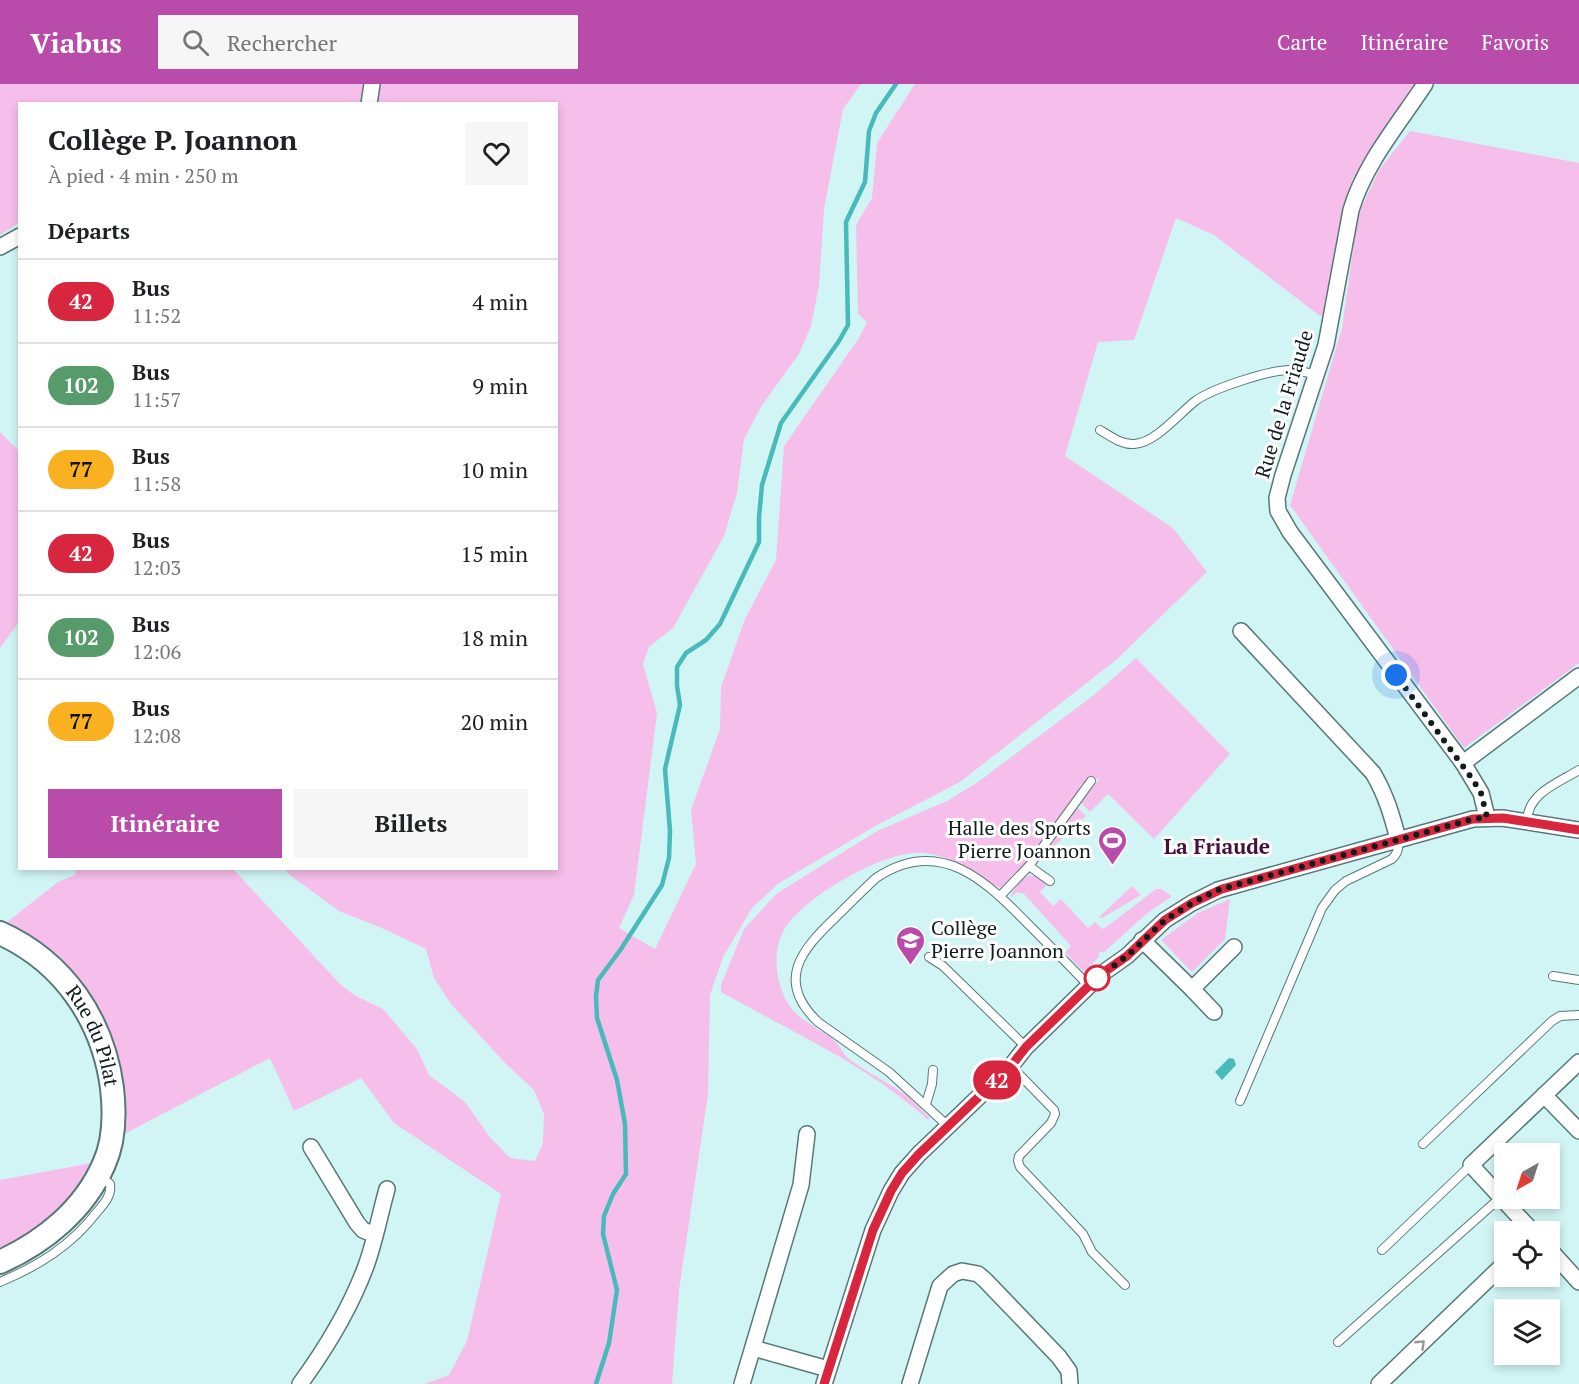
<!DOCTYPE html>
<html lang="fr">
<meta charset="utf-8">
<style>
body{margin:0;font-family:"PT Serif",serif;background:#f6f6f6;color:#202124;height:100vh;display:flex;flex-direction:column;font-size:22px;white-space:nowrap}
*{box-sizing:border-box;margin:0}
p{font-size:20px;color:#757577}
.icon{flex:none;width:33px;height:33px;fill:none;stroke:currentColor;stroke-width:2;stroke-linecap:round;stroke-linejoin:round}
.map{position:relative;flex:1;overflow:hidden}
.panel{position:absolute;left:18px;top:18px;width:540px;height:768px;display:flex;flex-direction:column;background:#fff;border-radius:0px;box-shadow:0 3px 9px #0003}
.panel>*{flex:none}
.badge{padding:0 12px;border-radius:20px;font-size:21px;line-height:39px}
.needle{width:39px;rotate:219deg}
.fabs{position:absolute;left:1494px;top:1059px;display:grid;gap:12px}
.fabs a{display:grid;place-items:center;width:66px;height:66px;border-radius:0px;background:#fff;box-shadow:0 3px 9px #0003;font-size:30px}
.you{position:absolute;width:30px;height:30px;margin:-15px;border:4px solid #fff;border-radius:50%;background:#1a73e8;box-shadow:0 0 0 9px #1a73e833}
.map>.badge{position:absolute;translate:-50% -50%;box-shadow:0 0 0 3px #fff}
h2{padding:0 30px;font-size:22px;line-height:54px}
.round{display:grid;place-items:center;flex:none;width:63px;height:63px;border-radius:0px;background:#f6f6f6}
.head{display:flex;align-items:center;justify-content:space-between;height:102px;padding:0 30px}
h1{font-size:28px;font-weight:600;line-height:45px}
.primary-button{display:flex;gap:12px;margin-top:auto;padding:12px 30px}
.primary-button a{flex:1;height:69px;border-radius:0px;background:#b94baa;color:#fff;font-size:24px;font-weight:600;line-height:69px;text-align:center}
.primary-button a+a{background:#f6f6f6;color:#202124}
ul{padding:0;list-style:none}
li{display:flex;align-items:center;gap:18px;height:84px;padding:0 30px;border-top:2px solid #e0e0e0}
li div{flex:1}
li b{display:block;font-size:22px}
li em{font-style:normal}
li .badge{min-width:66px;font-weight:700;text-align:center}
header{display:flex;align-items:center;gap:36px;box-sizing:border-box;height:84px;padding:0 30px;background:#b94baa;color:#fff}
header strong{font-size:28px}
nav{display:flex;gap:33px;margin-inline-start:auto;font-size:21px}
.search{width:420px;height:54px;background:#f6f6f6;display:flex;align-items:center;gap:15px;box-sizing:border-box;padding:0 21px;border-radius:0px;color:#757577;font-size:22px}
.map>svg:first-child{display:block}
.green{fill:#f6beeb}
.water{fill:#47bab9}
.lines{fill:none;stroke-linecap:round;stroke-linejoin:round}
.stream{stroke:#47bab9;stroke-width:4.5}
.lane-casing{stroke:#587877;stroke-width:10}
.street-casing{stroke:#587877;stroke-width:18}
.secondary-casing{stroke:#587877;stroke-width:26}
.lane{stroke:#fff;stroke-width:8}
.street{stroke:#fff;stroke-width:15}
.secondary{stroke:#fff;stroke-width:22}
.oneway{stroke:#939999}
.line-casing{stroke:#fff;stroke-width:14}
.line{stroke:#d7263d;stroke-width:9}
.walk{stroke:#101d1d;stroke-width:6;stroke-dasharray:0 10.8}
.stop-dot{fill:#fff;stroke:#d7263d;stroke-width:3}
.labels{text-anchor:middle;stroke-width:6;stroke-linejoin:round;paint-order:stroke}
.street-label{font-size:20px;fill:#101d1d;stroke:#fff}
.poi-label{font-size:20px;fill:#101d1d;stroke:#fff;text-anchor:end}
.neighbourhood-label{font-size:21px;font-weight:bold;fill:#440f3d;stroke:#fff}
</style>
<header>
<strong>Viabus</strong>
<div class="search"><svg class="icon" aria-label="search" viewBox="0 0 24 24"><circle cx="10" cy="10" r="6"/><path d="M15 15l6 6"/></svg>Rechercher</div>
<nav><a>Carte</a><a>Itinéraire</a><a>Favoris</a></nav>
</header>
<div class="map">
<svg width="1579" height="1300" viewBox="0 0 1579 1300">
<rect width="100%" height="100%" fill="#d1f5f4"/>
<g class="green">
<path d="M 0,0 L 364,0 L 361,19 L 20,20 L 19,139 L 0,151 Z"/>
<path d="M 377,0 L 861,0 L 843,25 L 824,125 L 819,201 L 811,242 L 799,270 L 762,321 L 744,355 L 737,409 L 724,452 L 673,544 L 649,563 L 643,580 L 657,629 L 634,811 L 619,844 L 655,865 L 696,780 L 691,726 L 720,645 L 721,603 L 745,535 L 776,476 L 784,362 L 859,254 L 867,238 L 858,230 L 856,141 L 872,114 L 877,59 L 915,0 L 1415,0 L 1352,96 L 1327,228 L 1320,232 L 1214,151 L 1176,134 L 1134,256 L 1098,258 L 1065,372 L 1173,444 L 1207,488 L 1116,576 L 960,698 L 877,741 L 779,799 L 752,824 L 723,873 L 710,911 L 708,1010 L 679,1206 L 672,1300 L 424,1300 L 449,1291 L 467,1257 L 501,1110 L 394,1039 L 361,994 L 294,1027 L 270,974 L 126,1049 L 121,1048 L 107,949 L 2,842 L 58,798 L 75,791 L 77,785 L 233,785 L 339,899 L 354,911 L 383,925 L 417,965 L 429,991 L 465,1018 L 489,1052 L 510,1074 L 535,1077 L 543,1059 L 544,1030 L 534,1006 L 505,979 L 451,920 L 434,894 L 426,865 L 384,845 L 339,827 L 291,792 L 284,785 L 556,784 L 556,20 L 374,19 Z"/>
<path d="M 1410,47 L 1579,79 L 1579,579 L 1464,664 L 1290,421 L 1342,244 L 1358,131 L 1379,86 Z"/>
<path d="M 0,348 L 20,368 L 19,538 L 0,564 Z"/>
<path d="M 1136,574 L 1230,670 L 1154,755 L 1108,710 L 1090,728 L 1081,719 L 1100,694 L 1079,701 L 1081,703 L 1018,789 L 1002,804 C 991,802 984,794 975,788 C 960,779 942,771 924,769 C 886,765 803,813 784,846 C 771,868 776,904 791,924 C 803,939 821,945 835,957 C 840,962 843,970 849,975 C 866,988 886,997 903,1009 C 913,1016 921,1026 930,1034 L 928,1036 C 869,982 790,947 721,908 L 721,901 L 744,845 L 776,810 L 877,747 L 947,717 L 978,698 L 1094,611 Z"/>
<path d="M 1077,723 L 1086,732 L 1040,776 Z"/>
<path d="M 1029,791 L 1038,793 L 1047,801 L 1040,808 L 1053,822 L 1061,815 L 1088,844 L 1095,838 L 1102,845 L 1105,844 L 1156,805 L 1161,805 L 1172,812 L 1145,831 L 1103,869 L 1101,867 L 1098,870 L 1100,872 L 1084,888 L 1065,868 L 1071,862 L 1024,810 L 1018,808 L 1010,813 L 1017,800 Z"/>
<path d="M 1132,802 L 1141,811 L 1102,834 L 1099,833 Z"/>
<path d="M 1230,815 L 1225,855 L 1192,888 L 1161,856 L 1198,829 Z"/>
<path d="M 92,1079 L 81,1101 L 58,1130 L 0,1169 L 0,1096 Z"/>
</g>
<path class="water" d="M 1229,974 L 1234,975 L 1236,981 L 1222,996 L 1215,988 Z"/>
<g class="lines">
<path class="stream" d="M 596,1300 L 609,1259 L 617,1206 L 603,1150 L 604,1132 L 613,1110 L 626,1090 L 625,1040 L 617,996 L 597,934 L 596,912 L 598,896 L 621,865 L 662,801 L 669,774 L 670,747 L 665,685 L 680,621 L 677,602 L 677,583 L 686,569 L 706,556 L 720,540 L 759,458 L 759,433 L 762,401 L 781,339 L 839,257 L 848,241 L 846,138 L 865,98 L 869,47 L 876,29 L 896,0"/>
<defs>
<g id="lane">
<path d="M 1100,346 C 1110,352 1122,361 1134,360 C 1155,359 1178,331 1194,318 C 1210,305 1269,286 1290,286 C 1299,286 1308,289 1317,291"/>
<path d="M 1527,737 C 1528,709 1558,699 1579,686"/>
<path d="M 1029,782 L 1050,797"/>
<path d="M 1000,812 L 1029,782 L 1091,697"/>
<path d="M 929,873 L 943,882 L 1026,963"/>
<path d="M 1553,892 L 1579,896"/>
<path d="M 1011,982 L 1054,1026 L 1055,1030 L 1051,1039 L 1019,1072 L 1018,1077 L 1020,1083 L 1083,1150 L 1092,1168 L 1125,1201"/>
<path d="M 1240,1017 L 1322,824 L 1335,806 L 1346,797 L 1392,775 C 1398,769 1399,764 1398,755"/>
<path d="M 926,1020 L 932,1000 L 933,986"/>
<path d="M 948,1042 L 889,988 L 818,938 C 775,897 801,866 836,833 C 849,820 862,807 876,794 C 940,751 986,797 1030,842 C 1050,862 1070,882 1089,902"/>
<path d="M 1423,1060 L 1552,937 L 1560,932 L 1579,931"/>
<path d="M 1382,1166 L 1471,1081"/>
<path d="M 0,1198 C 38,1182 71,1162 97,1128 C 104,1120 112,1111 110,1100 L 101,1093"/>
<path d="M 1338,1258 L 1501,1113"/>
</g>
<g id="street">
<path d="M 1425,0 C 1398,41 1365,79 1351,126 L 1326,261 L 1283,391 L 1277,414 L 1278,427 L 1290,448 L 1463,679 L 1481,709 L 1487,733"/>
<path d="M 369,20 L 372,0"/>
<path d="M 0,163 L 20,152"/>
<path d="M 1241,547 L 1373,689 C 1386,711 1392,732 1398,755"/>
<path d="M 1463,679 L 1579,592"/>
<path d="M 1142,856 L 1192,905 L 1234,863"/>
<path d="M 1192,905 L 1214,928"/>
<path d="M 1544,1011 L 1579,1047"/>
<path d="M 311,1063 L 357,1139 L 363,1146 L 375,1151"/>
<path d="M 1533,1148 L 1471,1081 L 1579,978"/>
<path d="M 1550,1166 L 1579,1198"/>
<path d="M 753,1264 L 828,1285"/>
<path d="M 300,1300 C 327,1263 350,1225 366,1182 C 375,1157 380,1130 387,1105"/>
<path d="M 742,1300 L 801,1101 L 807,1050"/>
<path d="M 824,1300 L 873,1146 L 891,1107 L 902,1089 L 919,1070 L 1011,982 L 1026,963 L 1100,891 L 1127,872 L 1165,836 L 1192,819 L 1218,806 L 1473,735 L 1502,734 L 1579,746"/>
<path d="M 910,1300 L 940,1202 L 953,1190 L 962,1187 L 978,1190 L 985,1196 L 1059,1273 L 1069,1287 L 1070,1300"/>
<path d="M 1379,1300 L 1504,1180"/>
</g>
<g id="secondary">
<path id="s1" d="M 0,849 C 64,878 103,936 112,1004 C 115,1030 115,1056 104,1080 C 84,1126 44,1158 0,1178"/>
</g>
</defs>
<use href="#lane" class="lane-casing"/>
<use href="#street" class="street-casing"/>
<use href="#secondary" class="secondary-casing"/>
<use href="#lane" class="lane"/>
<use href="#street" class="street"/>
<use href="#secondary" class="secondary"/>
</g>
<defs><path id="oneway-chevron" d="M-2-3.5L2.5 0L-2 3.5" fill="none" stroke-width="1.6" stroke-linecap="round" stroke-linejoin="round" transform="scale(1.5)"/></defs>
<use class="oneway" href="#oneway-chevron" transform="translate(1421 1260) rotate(-44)"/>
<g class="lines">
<defs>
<path id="line" d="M 824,1300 L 873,1146 L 891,1107 L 902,1089 L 919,1070 L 1011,982 L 1026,963 L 1100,891 L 1127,872 L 1165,836 L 1192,819 L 1222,805 L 1473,735 L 1503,734 L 1579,746"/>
</defs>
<use href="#line" class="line-casing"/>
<use href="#line" class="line"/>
<path class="walk" d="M 1097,894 L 1127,872 L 1165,836 L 1192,819 L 1218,806 L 1473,735 L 1487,733 L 1481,709 L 1473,696 L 1396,591"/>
</g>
<defs>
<symbol id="stadium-pin" viewBox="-11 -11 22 30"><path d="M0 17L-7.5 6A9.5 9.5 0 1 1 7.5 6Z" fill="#b94baa" stroke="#fff"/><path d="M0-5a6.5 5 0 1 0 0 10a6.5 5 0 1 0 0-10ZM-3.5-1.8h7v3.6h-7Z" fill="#fff"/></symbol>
<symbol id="school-pin" viewBox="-11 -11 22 30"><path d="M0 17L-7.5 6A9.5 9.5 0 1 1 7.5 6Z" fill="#b94baa" stroke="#fff"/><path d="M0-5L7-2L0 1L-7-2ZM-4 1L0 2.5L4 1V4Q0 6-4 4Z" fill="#fff"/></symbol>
</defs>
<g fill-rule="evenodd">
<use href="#stadium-pin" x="1096" y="740" width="33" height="45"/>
<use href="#school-pin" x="894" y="840" width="33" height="45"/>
</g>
<circle class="stop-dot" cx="1097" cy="894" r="12"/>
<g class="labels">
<g class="street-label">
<text transform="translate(1284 320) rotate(-73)" y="7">Rue de la Friaude</text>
<text dy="7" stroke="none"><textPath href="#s1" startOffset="144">Rue du Pilat</textPath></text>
</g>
<g class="poi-label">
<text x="1091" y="751">Halle des Sports<tspan x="1091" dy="23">Pierre Joannon</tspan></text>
<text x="931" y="851" text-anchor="start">Collège<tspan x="931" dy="23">Pierre Joannon</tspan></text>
</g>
<g class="neighbourhood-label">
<text x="1217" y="770">La Friaude</text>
</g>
</g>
</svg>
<div class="fabs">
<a><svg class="needle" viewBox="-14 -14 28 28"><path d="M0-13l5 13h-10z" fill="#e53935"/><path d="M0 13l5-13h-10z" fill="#757577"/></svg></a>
<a><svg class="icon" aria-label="locate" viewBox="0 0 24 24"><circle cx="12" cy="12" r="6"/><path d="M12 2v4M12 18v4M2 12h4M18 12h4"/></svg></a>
<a><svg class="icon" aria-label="layers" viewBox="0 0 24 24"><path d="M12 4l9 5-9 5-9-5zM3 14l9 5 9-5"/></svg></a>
</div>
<div class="you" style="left:1396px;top:591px"></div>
<b class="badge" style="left:997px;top:996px;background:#d7263d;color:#fff">42</b>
<section class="panel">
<div class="head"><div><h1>Collège P. Joannon</h1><p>À pied · 4 min · 250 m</p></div><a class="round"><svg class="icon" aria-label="heart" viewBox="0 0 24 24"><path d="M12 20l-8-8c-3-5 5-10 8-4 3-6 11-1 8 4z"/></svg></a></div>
<h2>Départs</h2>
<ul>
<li><span class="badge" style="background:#d7263d;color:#fff">42</span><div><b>Bus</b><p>11:52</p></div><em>4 min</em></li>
<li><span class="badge" style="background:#579b6a;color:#fff">102</span><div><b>Bus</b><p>11:57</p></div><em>9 min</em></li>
<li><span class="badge" style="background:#f9b122;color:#111">77</span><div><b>Bus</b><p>11:58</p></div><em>10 min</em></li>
<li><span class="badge" style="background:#d7263d;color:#fff">42</span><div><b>Bus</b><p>12:03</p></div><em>15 min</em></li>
<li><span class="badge" style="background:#579b6a;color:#fff">102</span><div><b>Bus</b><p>12:06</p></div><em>18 min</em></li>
<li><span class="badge" style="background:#f9b122;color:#111">77</span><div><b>Bus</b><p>12:08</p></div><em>20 min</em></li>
</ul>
<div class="primary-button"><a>Itinéraire</a><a>Billets</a></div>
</section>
</div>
